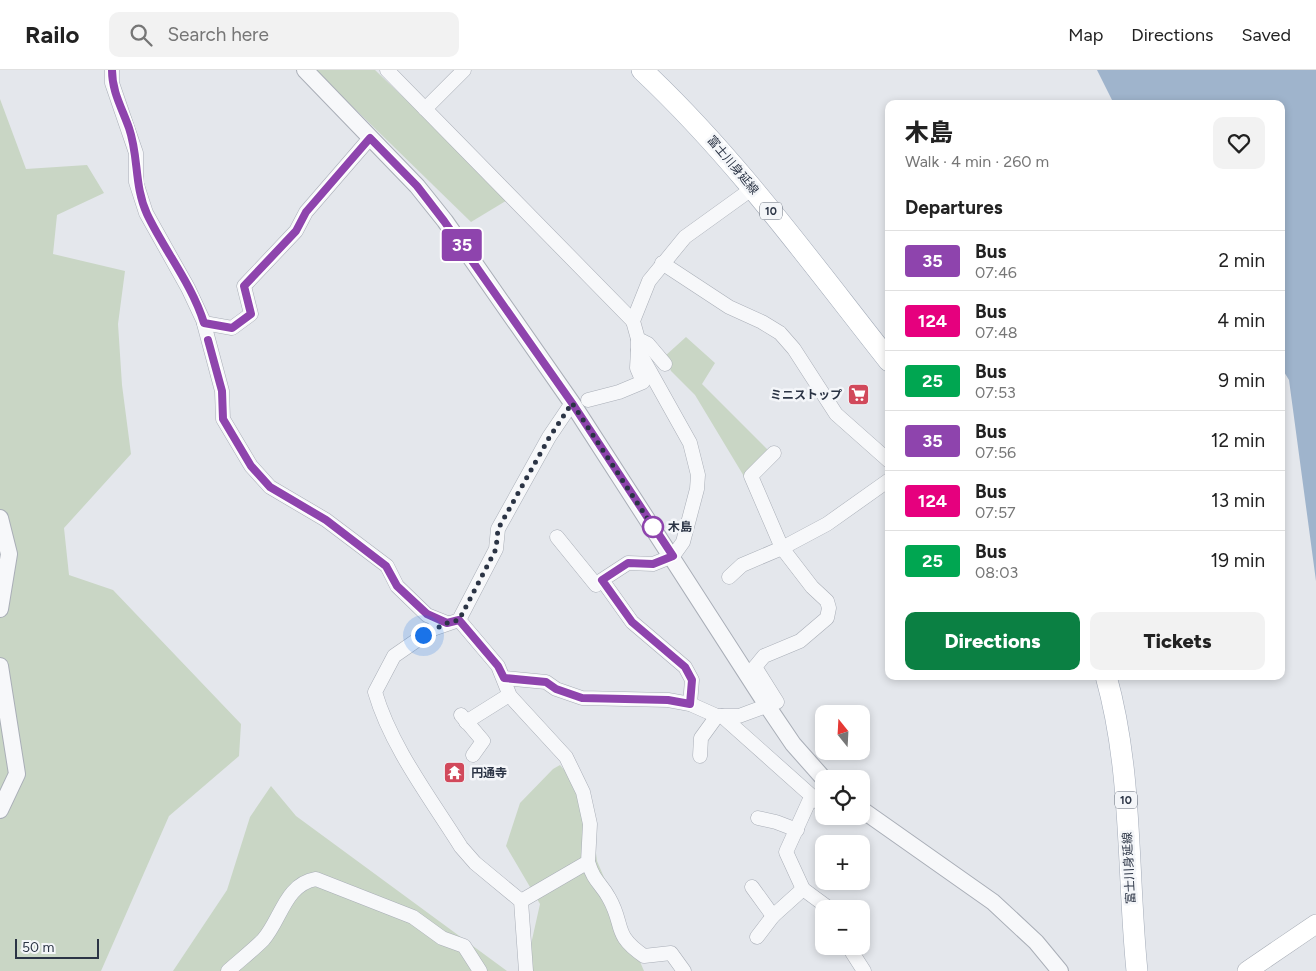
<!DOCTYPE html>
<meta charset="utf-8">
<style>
body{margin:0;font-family:Figtree,"Noto Sans JP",sans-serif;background:#f2f2f2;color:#222;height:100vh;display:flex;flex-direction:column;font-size:19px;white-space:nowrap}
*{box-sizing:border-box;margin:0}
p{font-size:16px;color:#767676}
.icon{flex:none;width:28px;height:28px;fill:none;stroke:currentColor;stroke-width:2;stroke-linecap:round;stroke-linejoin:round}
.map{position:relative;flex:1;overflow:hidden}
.sheet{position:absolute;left:885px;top:30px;width:400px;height:580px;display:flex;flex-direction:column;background:#fff;border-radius:10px;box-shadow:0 2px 8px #0003}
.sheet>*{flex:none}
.badge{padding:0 10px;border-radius:4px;font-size:18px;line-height:32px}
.needle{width:32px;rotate:342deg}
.buttons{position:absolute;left:815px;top:635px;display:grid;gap:10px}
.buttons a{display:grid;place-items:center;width:55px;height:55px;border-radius:10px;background:#fff;box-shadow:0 2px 8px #0003;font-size:25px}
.scale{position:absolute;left:15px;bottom:12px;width:84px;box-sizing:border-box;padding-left:5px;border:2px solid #2b3445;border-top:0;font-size:14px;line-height:18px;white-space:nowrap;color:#2b3445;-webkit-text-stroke:4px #f4f6f9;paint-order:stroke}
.you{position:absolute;width:25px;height:25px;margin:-12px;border:4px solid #fff;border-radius:50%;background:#1a73e8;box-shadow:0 0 0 8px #1a73e833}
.map>.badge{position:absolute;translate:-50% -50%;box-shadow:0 0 0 2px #fff}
h2{padding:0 20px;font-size:19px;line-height:45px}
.round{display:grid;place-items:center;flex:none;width:52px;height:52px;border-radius:10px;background:#f2f2f2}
.summary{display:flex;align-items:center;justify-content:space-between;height:85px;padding:0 20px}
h1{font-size:24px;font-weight:800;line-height:38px}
.action{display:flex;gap:10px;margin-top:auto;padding:10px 20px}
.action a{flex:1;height:58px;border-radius:10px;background:#0b8043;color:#fff;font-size:20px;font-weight:800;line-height:58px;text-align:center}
.action a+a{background:#f2f2f2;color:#222}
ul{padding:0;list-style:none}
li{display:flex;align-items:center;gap:15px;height:60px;padding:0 20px;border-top:1px solid #e0e0e0}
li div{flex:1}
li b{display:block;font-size:19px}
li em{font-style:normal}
li .badge{min-width:55px;font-weight:700;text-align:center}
header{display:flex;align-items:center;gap:30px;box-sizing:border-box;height:70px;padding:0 25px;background:#fff;border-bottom:1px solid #e0e0e0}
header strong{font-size:24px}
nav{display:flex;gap:28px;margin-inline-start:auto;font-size:18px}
.search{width:350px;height:45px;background:#f2f2f2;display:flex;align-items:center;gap:12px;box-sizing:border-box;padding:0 18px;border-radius:10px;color:#767676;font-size:19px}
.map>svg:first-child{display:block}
.green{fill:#c9d6c5}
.water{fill:#9fb4cc}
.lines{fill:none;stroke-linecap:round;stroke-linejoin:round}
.minor-casing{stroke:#a9aeb7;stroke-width:15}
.tertiary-casing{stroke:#a9aeb7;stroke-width:18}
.secondary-casing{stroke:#a9aeb7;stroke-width:20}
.primary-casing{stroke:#a3abb8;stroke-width:22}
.minor{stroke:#f7f8fa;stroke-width:14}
.tertiary{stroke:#f7f8fa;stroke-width:16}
.secondary{stroke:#fff;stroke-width:19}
.primary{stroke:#fff;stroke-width:21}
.line-casing{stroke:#fff;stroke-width:11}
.line{stroke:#8e44ad;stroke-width:8}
.walk{stroke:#2b3445;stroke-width:5;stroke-dasharray:0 9}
.stop-dot{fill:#fff;stroke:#8e44ad;stroke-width:2.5}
.labels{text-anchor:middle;stroke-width:5;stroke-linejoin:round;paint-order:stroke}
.shield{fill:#f4f6f9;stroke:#676e7b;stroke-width:1}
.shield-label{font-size:11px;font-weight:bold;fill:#2b3445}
.street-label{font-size:12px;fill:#2b3445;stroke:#f4f6f9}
.poi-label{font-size:12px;font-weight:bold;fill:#2b3445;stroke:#f4f6f9;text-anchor:end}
.stop-label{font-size:12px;font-weight:bold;fill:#2b3445;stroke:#f4f6f9;text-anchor:start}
</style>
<header>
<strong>Railo</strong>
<div class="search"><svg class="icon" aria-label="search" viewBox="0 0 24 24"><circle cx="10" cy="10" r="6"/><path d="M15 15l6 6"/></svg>Search here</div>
<nav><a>Map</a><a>Directions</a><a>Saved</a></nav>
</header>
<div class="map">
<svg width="1316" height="901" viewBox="0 0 1316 901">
<rect width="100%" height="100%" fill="#e4e7ec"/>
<g class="green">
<path d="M 315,0 L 375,0 L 509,129 L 471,152 Z"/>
<path d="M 0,29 L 26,99 L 87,95 L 104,123 L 57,145 L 53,184 L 125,201 L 118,254 L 122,315 L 131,384 L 64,458 L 69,505 L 113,520 L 241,654 L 239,686 L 169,746 L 101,901 L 0,901 Z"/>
<path d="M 686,267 L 715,293 L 702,314 L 768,380 L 745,408 L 695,325 L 671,301 L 665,286 Z"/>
<path d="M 560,695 L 589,729 L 597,791 L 644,901 L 525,901 L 540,834 L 506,776 L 520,733 L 553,699 Z"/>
<path d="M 271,716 L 296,746 L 507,901 L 173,901 L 227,820 L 250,747 Z"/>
</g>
<path class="water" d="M 1097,0 L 1316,0 L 1316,511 L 1289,310 L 1281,297 L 1281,34 L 1114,34 Z"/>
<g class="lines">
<defs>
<g id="minor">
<path d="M 112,0 L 112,13 L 136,83 L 136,112 L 146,143 L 188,218 L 203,250 L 222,321 L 223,349 L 251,396 L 270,417 L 326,450 L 387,496 L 397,516 L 427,545 L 447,553"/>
<path d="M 387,0 L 633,251"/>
<path d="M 425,39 L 464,0"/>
<path d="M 662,193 L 729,237 L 762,252 L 780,263 L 794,279 L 836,344 L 889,391"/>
<path d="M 204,253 L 232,258 L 251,244 L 244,216 L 296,161 L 306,142 L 370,68"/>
<path d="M 638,269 L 648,274 L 665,294"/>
<path d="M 588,330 L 619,322 L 643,312 L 637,298 L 638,280"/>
<path d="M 557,467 L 596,515"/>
<path d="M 729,507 L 742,495 L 782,478 L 751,406 L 774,383"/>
<path d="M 459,550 L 498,596 L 510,626 L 566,687 L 583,722 L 590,754 L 588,792 L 521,831"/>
<path d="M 504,608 L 546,612 L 556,619 L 582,628 L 668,630 L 690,634 L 717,646 L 739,646 L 777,632 L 755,597 L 764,586 L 800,571 L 827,548 L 829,538 L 827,531 L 812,517 L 782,478 L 827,454 L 889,410"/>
<path d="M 690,634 L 692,610 L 685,597 L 632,552 L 602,510 L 628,493 L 653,494 L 673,486 L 683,472 L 697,419 L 698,405 L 690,373 L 638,280 L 638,269 L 633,251 L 649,211 L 685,167 L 753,118"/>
<path d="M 461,645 L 483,671 L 473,685"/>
<path d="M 722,646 L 824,737"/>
<path d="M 466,652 L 509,625"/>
<path d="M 700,686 L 701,668 L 717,646"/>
<path d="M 811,727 L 786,782 L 803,819 L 830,839"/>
<path d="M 758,748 L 776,752 L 797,760"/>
<path d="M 588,792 C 594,812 601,813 609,828 C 625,856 612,864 644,886 L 671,883 L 684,901"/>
<path d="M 752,817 L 773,846"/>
<path d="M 757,867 L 773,846 L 803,819"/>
<path d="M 848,876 L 864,901"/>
<path d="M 228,901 C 239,891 252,881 263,870 C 281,850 285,814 316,809 L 413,847 L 442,868 L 464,876 L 480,901"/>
<path d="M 526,901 L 521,831 L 475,793 L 461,777 C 431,729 391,677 375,622 L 394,586 L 433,559 L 459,550 L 496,479 L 498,459 L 549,367 L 572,333"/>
</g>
<g id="tertiary">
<path d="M 305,0 L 417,116 L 445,151 L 572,333 L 768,637 L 793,674 L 824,709"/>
<path d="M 0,448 L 9,484 L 0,539"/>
<path d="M 0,596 L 17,704 L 0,740"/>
<path d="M 861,739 L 993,832 L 1036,872 L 1060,901"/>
</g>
<path id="secondary" d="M 1247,901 L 1316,854"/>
<g id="primary">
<path d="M 642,0 C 735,87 810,191 889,291"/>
<path d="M 1106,606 C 1133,702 1127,803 1137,901"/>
</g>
</defs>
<use href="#minor" class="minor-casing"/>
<use href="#tertiary" class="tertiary-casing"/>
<use href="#secondary" class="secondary-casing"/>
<use href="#primary" class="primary-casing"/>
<use href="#minor" class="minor"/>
<use href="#tertiary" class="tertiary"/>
<use href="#secondary" class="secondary"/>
<use href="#primary" class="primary"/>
</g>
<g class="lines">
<defs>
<path id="line" d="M 112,0 C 112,22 122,38 129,58 C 139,87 134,116 147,144 C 164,180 192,214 204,253 L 232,258 L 251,244 L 244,216 L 296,161 L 306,142 L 370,68 L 417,116 L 444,151 L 572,333 L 673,486 L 653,494 L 628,493 L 602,510 L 632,552 L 685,597 L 692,610 L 690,634 L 668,630 L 582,628 L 556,619 L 546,612 L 504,608 L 498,596 L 459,550 L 447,553 L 427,544 L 397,516 L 386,496 L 326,450 L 270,417 L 251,396 L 223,349 L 222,321 L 208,270"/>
</defs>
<use href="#line" class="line-casing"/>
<use href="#line" class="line"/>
<path class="walk" d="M 423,565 L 447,553 L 459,550 L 496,479 L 498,459 L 549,368 L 572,333 L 653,457"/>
</g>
<defs>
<symbol id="supermarket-square" viewBox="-11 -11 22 22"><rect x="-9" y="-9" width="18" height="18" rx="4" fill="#d1495b" stroke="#f4f6f9"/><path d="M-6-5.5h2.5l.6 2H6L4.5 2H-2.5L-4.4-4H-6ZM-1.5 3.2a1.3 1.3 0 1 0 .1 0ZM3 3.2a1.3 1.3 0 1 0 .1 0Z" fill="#fff"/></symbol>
<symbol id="temple-square" viewBox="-11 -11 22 22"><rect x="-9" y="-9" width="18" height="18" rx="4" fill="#d1495b" stroke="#f4f6f9"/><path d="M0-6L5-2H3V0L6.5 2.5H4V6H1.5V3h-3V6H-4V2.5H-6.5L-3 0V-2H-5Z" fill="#fff"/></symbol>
</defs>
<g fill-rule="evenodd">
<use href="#supermarket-square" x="846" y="312" width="25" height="25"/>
<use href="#temple-square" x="442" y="690" width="25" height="25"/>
</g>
<circle class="stop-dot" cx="653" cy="457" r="10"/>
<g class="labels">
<g class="shield">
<rect x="760" y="132.5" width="22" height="17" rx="4"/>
<rect x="1115" y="721.5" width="22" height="17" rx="4"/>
</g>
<g class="shield-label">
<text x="771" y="145">10</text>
<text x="1126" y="734">10</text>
</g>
<g class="street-label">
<text transform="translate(733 95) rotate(50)" y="4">富士川身延線</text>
<text transform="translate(1129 798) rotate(-93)" y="4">富士川身延線</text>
</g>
<g class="poi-label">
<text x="842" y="329">ミニストップ</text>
<text x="471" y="707" text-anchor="start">円通寺</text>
</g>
<g class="stop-label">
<text x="668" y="461">木島</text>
</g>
</g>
</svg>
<div class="buttons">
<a><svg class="needle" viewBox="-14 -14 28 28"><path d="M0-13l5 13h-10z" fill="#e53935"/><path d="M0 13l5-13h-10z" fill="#767676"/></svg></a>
<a><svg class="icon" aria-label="locate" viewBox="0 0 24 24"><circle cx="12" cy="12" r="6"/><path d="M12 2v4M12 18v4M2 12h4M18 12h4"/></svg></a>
<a>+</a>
<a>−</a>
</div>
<div class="scale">50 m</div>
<div class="you" style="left:423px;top:565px"></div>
<b class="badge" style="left:462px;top:175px;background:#8e44ad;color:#fff">35</b>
<section class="sheet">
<div class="summary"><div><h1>木島</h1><p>Walk · 4 min · 260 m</p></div><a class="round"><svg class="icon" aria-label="heart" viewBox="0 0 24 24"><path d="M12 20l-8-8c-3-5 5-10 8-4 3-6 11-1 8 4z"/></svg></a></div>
<h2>Departures</h2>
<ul>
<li><span class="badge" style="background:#8e44ad;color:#fff">35</span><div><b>Bus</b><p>07:46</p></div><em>2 min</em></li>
<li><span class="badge" style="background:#e6007e;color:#fff">124</span><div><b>Bus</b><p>07:48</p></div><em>4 min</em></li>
<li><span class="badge" style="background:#00a651;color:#fff">25</span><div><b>Bus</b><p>07:53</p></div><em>9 min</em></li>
<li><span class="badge" style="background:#8e44ad;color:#fff">35</span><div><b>Bus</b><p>07:56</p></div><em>12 min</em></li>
<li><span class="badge" style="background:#e6007e;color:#fff">124</span><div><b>Bus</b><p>07:57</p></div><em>13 min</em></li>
<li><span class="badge" style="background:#00a651;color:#fff">25</span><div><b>Bus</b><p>08:03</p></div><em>19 min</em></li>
</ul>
<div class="action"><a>Directions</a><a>Tickets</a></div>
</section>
</div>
